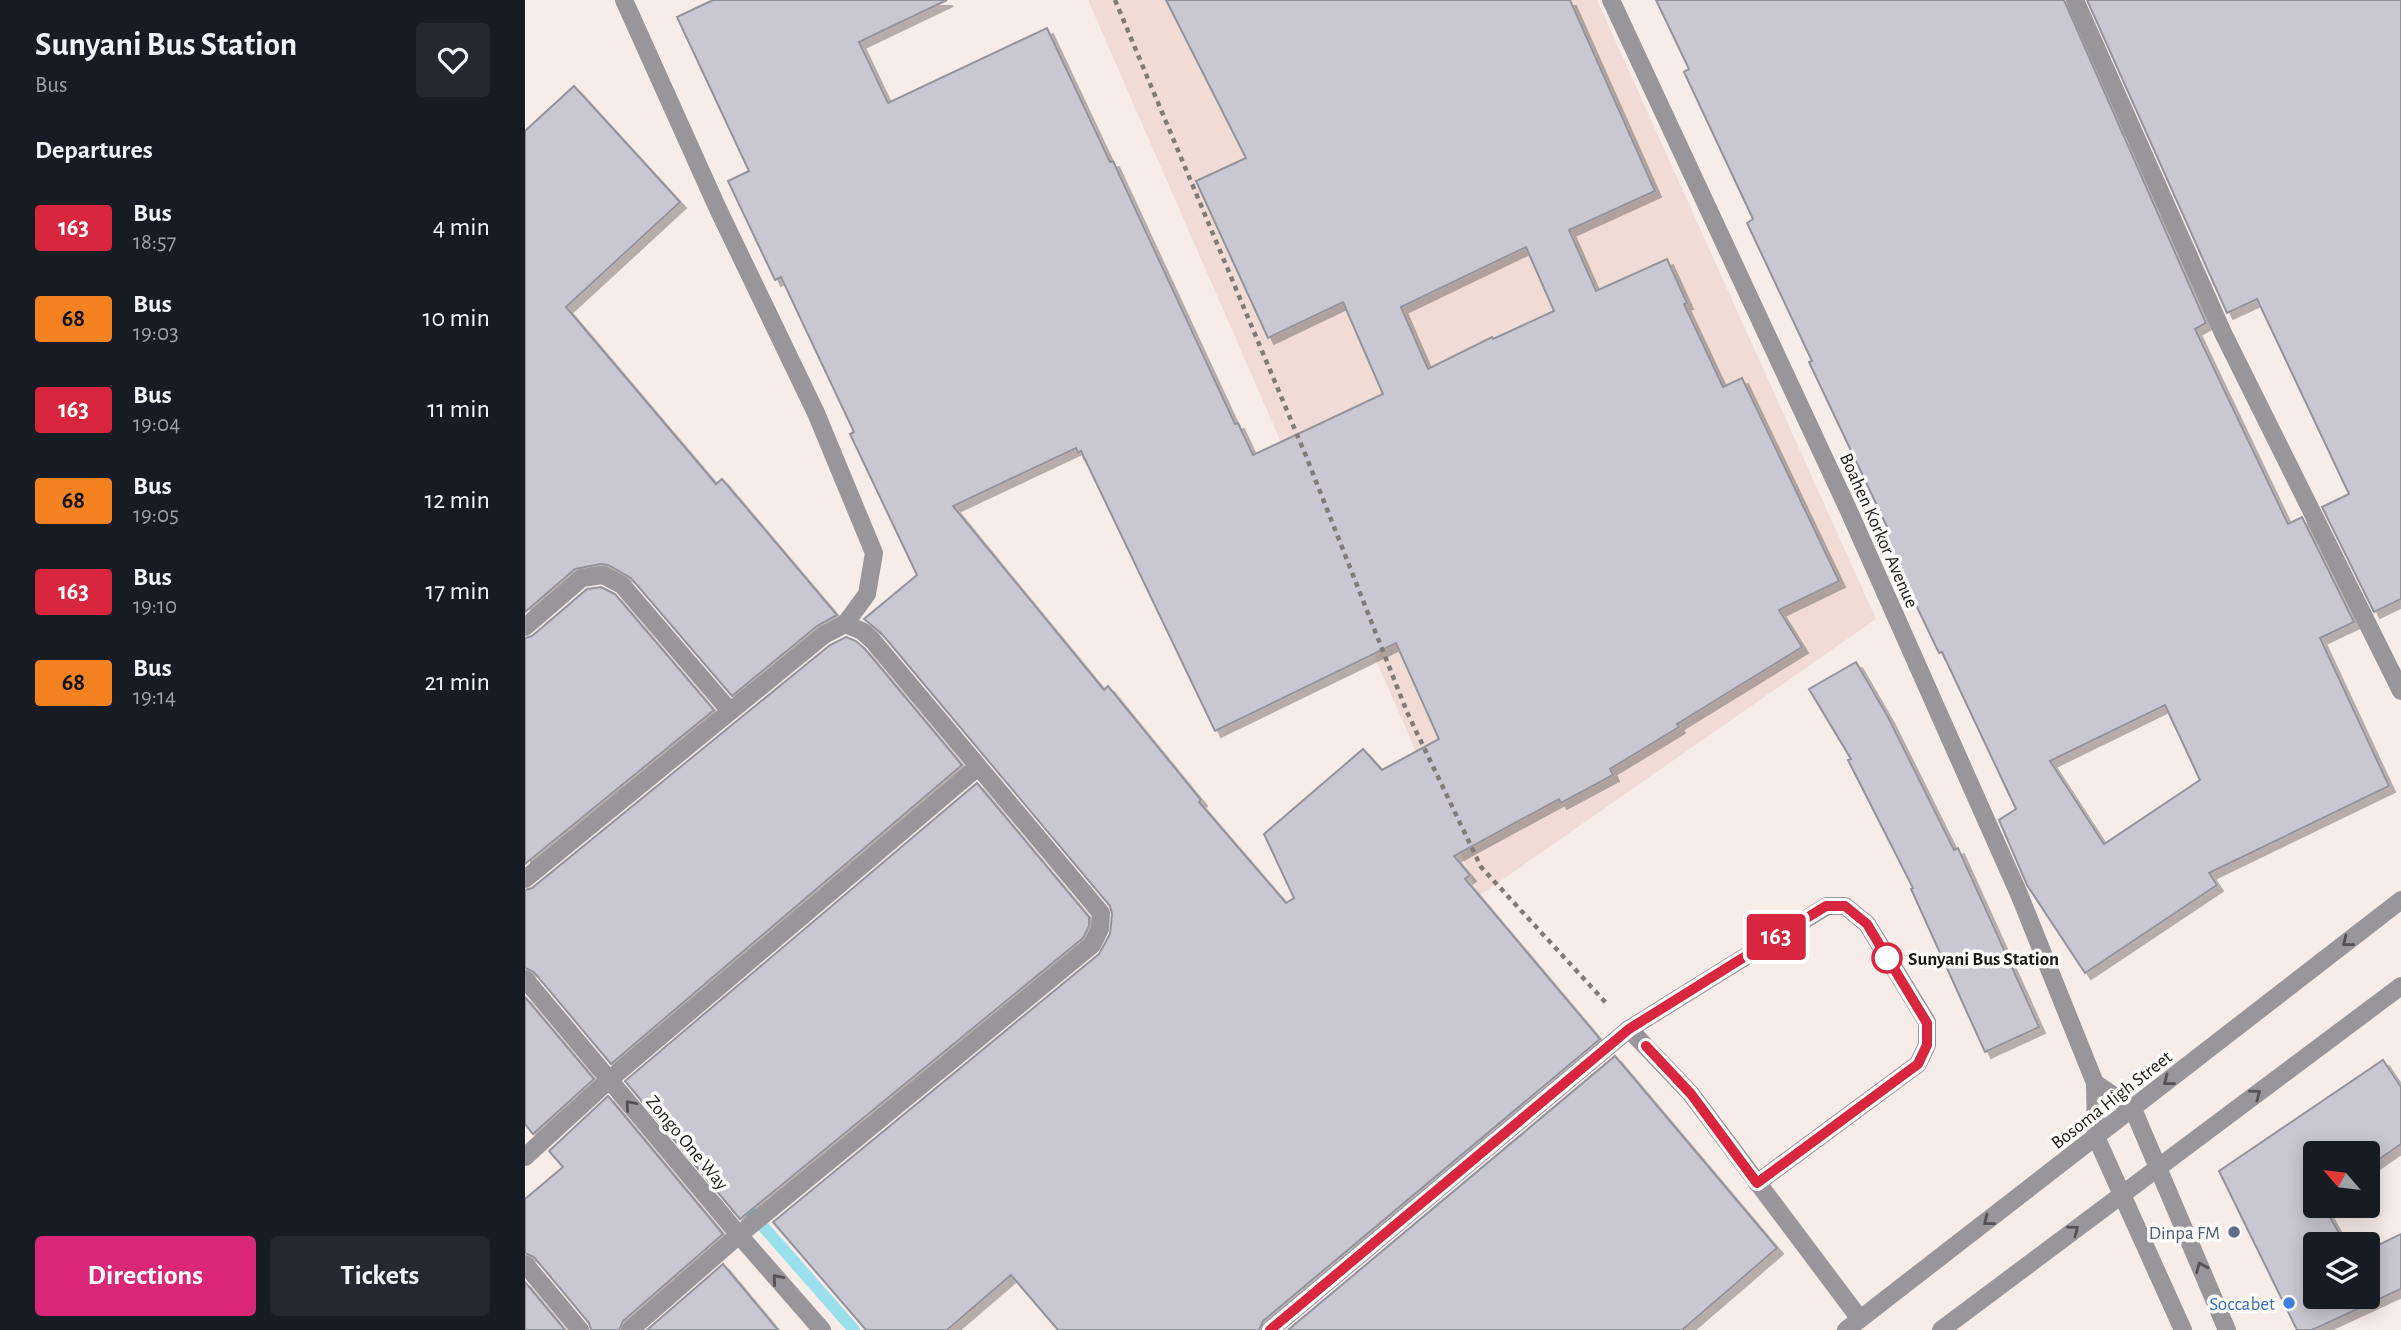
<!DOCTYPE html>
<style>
body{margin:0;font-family:"Alegreya Sans",sans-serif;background:#242831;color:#f1f3f6;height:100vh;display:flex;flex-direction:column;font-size:26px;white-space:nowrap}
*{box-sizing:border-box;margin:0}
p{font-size:23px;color:#9ea1a6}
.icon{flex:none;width:38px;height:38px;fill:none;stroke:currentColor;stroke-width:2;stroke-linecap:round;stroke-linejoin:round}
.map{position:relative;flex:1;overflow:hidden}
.side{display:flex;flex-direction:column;background:#171b24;width:525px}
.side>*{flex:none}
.badge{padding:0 14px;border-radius:5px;font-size:24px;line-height:46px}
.needle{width:46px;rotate:298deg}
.buttons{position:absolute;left:1778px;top:1141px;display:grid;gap:14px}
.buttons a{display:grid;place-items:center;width:77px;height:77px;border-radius:7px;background:#171b24;box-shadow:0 4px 18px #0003;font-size:35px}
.map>.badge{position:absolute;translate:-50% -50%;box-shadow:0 0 0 4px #fff}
h2{padding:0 35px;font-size:26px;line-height:63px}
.round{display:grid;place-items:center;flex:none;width:74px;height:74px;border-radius:7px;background:#242831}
.overview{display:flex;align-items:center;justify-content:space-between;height:119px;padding:0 35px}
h1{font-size:33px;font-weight:600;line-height:52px}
.button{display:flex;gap:14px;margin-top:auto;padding:14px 35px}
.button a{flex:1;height:80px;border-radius:7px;background:#db2777;color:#fff;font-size:28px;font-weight:600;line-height:80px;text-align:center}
.button a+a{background:#242831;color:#f1f3f6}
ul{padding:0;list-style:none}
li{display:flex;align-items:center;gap:21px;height:91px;padding:0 35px}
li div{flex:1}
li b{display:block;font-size:26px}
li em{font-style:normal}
li .badge{min-width:77px;font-weight:700;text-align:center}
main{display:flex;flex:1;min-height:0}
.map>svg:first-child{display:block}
.built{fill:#f0dcd5}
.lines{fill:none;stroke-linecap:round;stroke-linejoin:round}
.stream{stroke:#99dfec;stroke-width:12}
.building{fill:#c8c7d2;stroke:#93939d;stroke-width:2;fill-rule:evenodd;filter:url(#shadow)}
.path{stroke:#817a77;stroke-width:4.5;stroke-dasharray:5 5;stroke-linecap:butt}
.service{stroke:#98969a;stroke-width:18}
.minor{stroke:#98969a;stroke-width:18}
.tertiary{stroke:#98969a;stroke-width:18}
.oneway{stroke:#545152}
.line-casing{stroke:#fff;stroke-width:16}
.line{stroke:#d7263d;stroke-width:10}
.stop-dot{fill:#fff;stroke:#d7263d;stroke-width:3.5}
.service-dot{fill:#5c6f8a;stroke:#fefcfb;stroke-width:2.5}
.shop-dot{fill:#3f7fe0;stroke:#fefcfb;stroke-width:2.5}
.labels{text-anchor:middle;stroke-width:7;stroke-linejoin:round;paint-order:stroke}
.street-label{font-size:19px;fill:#1d1918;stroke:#fefcfb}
.stop-label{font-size:19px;font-weight:bold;fill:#1d1918;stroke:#fefcfb;text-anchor:start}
.service-label{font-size:19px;fill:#4e5e75;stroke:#fefcfb;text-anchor:end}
.shop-label{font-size:19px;fill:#366cbe;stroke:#fefcfb;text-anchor:end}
</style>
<main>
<section class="side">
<div class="overview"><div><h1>Sunyani Bus Station</h1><p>Bus</p></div><a class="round"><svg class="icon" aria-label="heart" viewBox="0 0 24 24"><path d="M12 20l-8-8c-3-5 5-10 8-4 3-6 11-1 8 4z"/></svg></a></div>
<h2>Departures</h2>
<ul>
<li><span class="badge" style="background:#d7263d;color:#fff">163</span><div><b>Bus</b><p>18:57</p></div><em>4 min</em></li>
<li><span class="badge" style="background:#f58220;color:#111">68</span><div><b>Bus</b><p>19:03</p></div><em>10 min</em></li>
<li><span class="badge" style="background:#d7263d;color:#fff">163</span><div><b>Bus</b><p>19:04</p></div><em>11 min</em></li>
<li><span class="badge" style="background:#f58220;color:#111">68</span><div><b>Bus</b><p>19:05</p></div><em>12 min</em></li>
<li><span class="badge" style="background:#d7263d;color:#fff">163</span><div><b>Bus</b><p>19:10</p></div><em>17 min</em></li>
<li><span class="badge" style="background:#f58220;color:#111">68</span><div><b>Bus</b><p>19:14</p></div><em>21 min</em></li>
</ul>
<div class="button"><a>Directions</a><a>Tickets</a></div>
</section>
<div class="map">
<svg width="1876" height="1330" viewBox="0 0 1876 1330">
<defs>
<filter id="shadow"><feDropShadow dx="6" dy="6" stdDeviation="0" flood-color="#0004"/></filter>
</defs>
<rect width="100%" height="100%" fill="#f8ece8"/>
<path class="built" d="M 563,0 L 1072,0 L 1351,619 L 954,896 Z"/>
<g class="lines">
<path class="stream" d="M 214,1199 L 329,1330"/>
</g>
<g class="building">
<path d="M 188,0 L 422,0 L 334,42 L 363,103 L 522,28 L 585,162 L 588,161 L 710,424 L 713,423 L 728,455 L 858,394 L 818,302 L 743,338 L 671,181 L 721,158 L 641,0 L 1045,0 L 1130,191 L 1044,230 L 1071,291 L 1142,259 L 1162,303 L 1159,304 L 1198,387 L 1217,378 L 1314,581 L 1254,610 L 1277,647 L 1152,724 L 1154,727 L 1085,769 L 1088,775 L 1036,803 L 1034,799 L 929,856 L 945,875 L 940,879 L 1075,1039 L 738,1321 L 734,1330 L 533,1330 L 486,1275 L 422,1330 L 341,1330 L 248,1222 L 574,954 L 585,934 L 587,914 L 585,906 L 357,634 L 339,619 L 392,575 L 325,434 L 329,432 L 256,277 L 250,280 L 203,181 L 224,171 L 152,17 ZM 1001,247 L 1029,311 L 968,339 L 967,337 L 903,369 L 876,307 ZM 551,448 L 553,453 L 556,451 L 690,731 L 871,643 L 914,739 L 857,770 L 838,749 L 739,834 L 769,898 L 761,903 L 674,802 L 676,800 L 583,686 L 579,690 L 428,506 Z"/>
<path d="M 1131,0 L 1539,0 L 1681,323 L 1670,329 L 1763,524 L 1777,517 L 1829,622 L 1795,638 L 1864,786 L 1684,873 L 1692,885 L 1560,973 L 1502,885 L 1474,820 L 1491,809 L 1417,652 L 1414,653 L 1358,536 L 1365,533 L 1284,362 L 1287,361 L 1222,223 L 1228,219 L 1159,72 L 1164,69 ZM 1640,705 L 1675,780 L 1579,844 L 1525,761 Z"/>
<path d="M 1562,0 L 1876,0 L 1876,599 L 1849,612 L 1797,507 L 1824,494 L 1732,299 L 1702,313 Z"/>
<path d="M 49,86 L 155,202 L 41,307 L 191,484 L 197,479 L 312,615 L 292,626 L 207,696 L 106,578 L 83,565 L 76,564 L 50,569 L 0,612 L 0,131 Z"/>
<path d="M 76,587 L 90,594 L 189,710 L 0,864 L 0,638 L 7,636 L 62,589 Z"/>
<path d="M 321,637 L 331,641 L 340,649 L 437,765 L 86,1064 L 9,972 L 0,968 L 0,890 L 7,888 L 305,645 Z"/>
<path d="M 1331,662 L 1363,717 L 1429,850 L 1433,848 L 1514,1027 L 1460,1052 L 1386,889 L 1388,888 L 1323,760 L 1326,759 L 1284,689 Z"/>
<path d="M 452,783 L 564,917 L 564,926 L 558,938 L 215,1219 L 100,1081 Z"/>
<path d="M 0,997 L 69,1079 L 8,1134 L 0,1124 Z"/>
<path d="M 1090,1056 L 1252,1248 L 1157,1330 L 763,1330 Z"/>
<path d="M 1858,1060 L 1876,1087 L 1876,1144 L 1843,1167 L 1843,1153 L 1790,1153 L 1790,1206 L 1799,1206 L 1820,1244 L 1790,1244 L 1790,1297 L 1843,1297 L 1843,1250 L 1876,1234 L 1876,1289 L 1787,1330 L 1772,1330 L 1694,1171 Z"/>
<path d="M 83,1096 L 198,1234 L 98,1321 L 94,1330 L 66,1330 L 64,1323 L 9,1257 L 0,1253 L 0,1199 L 38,1167 L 24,1151 Z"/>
<path d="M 198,1264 L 253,1330 L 122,1330 Z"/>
<path d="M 0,1282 L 40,1330 L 0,1330 Z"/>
</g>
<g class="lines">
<path class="path" d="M 590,0 L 781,456 L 882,712 L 956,867 L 1083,1005"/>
<path class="service" d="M 1104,1029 L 1302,906 L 1320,906 L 1342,924 L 1402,1022 L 1402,1045 L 1393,1064 L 1232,1183"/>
<g class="minor">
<path d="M 99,0 L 193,209 L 291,413 L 349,553 L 342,594 L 320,624"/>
<path d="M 1086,0 L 1323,509 L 1494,894 L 1570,1083 L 1571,1137 L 1658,1330"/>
<path d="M 1550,0 L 1698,333 L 1876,691"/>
<path d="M 0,627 L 57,578 L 78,575 L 97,585 L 205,711"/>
<path d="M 0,879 L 299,635 L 320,624 L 337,631 L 348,641 L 576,913 L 575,929 L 567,945 L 214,1235 L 105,1330"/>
<path d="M 0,979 L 214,1235 L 297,1330"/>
<path d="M 1570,1083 L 1608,1109 L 1702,1330"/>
<path d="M 0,1157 L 84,1080 L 453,767"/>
<path d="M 0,1264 L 55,1330"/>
<path d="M 745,1330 L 1104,1029 L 1166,1094 L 1335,1319"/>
</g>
<g class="tertiary">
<path d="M 1321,1330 L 1876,900"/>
<path d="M 1416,1330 L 1876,986"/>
</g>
</g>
<defs><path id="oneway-chevron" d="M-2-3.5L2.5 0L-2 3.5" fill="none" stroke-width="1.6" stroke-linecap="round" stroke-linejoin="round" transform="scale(1.75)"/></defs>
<g class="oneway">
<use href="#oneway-chevron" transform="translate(1822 942) rotate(142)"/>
<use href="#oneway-chevron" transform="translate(1643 1081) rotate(142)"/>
<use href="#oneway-chevron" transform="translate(1731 1094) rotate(-37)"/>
<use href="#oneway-chevron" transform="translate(105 1105) rotate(-130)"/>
<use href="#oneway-chevron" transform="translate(1463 1221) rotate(142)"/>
<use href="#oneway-chevron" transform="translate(1549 1230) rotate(-37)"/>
<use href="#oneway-chevron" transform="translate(1676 1267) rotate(-113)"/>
<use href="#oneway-chevron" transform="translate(252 1279) rotate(-131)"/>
</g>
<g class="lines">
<defs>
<path id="line" d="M 745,1330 L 1104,1029 L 1301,906 L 1320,906 L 1342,924 L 1402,1023 L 1402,1045 L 1393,1064 L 1232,1183 L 1166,1094 L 1121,1046"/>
</defs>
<use href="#line" class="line-casing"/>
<use href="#line" class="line"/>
</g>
<circle class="stop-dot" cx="1362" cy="958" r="14"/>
<circle class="service-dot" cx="1709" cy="1232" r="7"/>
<circle class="shop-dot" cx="1764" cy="1303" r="7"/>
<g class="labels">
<g class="street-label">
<text transform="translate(1355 530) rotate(66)" y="7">Boahen Korkor Avenue</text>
<text transform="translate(1586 1099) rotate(-38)" y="7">Bosoma High Street</text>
<text transform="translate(163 1142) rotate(50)" y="7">Zongo One Way</text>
</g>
<g class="stop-label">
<text x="1383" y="965">Sunyani Bus Station</text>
</g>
<g class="service-label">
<text x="1695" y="1239">Dinpa FM</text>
</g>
<g class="shop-label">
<text x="1750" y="1310">Soccabet</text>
</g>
</g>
</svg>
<div class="buttons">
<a><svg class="needle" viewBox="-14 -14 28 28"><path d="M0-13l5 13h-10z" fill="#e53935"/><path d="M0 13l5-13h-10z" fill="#9ea1a6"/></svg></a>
<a><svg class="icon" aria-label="layers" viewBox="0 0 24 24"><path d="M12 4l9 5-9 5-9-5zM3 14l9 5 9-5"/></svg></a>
</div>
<b class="badge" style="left:1251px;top:937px;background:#d7263d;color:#fff">163</b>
</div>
</main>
